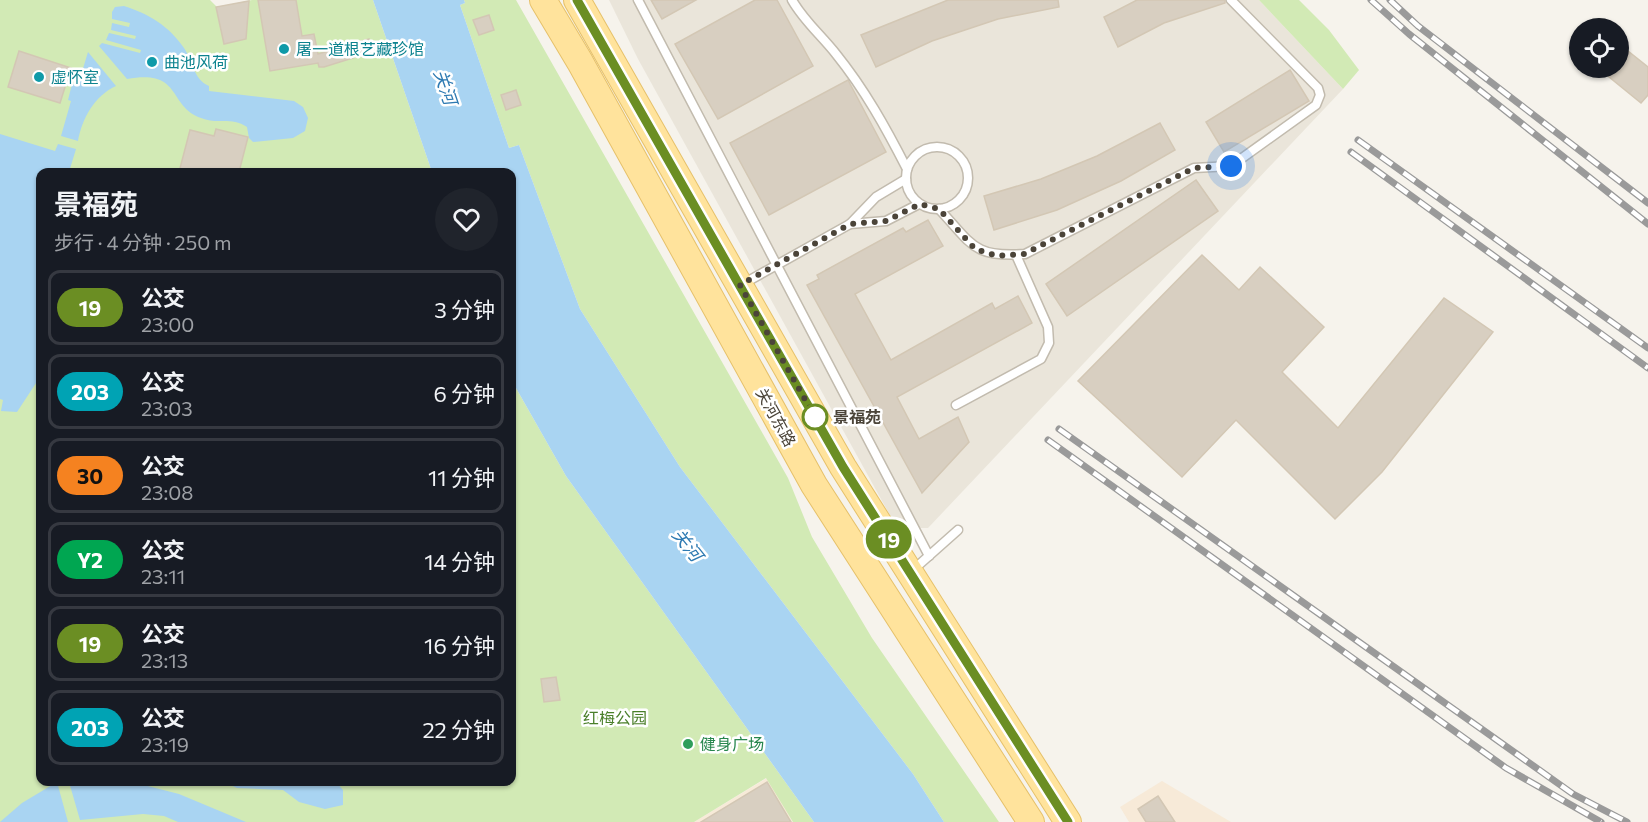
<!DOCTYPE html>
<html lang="zh">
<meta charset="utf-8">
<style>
body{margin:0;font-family:Commissioner,"Noto Sans SC",sans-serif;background:#20242c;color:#f1f3f6;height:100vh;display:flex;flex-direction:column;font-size:22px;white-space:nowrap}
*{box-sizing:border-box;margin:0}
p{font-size:20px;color:#9ea1a6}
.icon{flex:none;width:33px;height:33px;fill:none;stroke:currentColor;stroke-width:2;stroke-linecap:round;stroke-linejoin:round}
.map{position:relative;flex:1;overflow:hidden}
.drawer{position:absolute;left:36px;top:168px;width:480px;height:618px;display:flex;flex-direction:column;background:#171b24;border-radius:12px;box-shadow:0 2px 4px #0004}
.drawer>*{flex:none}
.badge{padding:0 12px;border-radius:20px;font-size:21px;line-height:39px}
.tools{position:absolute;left:1569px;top:18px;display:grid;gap:12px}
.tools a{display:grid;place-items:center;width:60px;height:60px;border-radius:50%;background:#171b24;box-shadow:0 2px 4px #0004;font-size:30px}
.you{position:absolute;width:30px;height:30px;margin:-15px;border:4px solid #fff;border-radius:50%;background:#1a73e8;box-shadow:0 0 0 9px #1a73e833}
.map>.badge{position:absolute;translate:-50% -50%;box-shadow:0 0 0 3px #fff}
.round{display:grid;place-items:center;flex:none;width:63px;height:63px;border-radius:32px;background:#20242c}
.headline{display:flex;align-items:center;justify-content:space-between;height:102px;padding:0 18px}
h1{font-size:28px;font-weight:700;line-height:45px}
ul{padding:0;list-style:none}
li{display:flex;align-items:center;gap:18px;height:75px;margin:0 12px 9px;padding:0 6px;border:3px solid #363941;border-radius:12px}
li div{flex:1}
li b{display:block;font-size:22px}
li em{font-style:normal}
li .badge{min-width:66px;font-weight:700;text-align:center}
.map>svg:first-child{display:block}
.residential{fill:#eae5da}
.commercial{fill:#f7ead8}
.green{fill:#d2eab5}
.water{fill:#a9d4f2}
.building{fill:#d8cfc1;stroke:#d3c7b4;stroke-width:1.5}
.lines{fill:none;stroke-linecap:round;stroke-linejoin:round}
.service-casing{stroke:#c2bbae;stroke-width:11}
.primary-casing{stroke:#e6c16a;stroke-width:28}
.service{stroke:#fff;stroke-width:8}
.primary{stroke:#ffe39c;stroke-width:26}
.rail-casing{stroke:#9a9a9a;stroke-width:7}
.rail{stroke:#fff;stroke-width:4.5;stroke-dasharray:14;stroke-linecap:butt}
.line-casing{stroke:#fff;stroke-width:14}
.line{stroke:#6b8e23;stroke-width:9}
.walk{stroke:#4b4439;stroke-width:6;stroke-dasharray:0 10.8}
.culture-dot{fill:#0f9aa8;stroke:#fff;stroke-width:2}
.stop-dot{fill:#fff;stroke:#6b8e23;stroke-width:3}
.leisure-dot{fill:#2e9e5b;stroke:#fff;stroke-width:2}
.labels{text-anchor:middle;stroke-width:5;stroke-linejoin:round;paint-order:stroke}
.culture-label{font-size:16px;fill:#0d838f;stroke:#fff;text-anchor:start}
.street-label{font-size:16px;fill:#4b4439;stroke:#fff}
.stop-label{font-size:16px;font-weight:bold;fill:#4b4439;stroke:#fff;text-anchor:start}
.park-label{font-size:16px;fill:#4a7f2a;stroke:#fff}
.leisure-label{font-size:16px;fill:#27864d;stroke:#fff;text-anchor:start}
.water-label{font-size:18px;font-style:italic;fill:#2e7ab2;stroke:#fff}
</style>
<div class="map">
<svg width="1648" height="822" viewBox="0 0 1648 822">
<rect width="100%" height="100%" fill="#f6f3ec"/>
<path class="residential" d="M 609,0 L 1259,0 L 1343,89 L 928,528 L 897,528 L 638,59 Z"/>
<g class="commercial">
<path d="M 767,778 L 793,822 L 694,822 Z"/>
<path d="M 1162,781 L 1231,822 L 1129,822 L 1120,807 Z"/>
</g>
<g class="green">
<path d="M 0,0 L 210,0 L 217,7 L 252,0 L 373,0 L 432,172 L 40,172 L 40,782 L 512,782 L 512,381 L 566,476 L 814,822 L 793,822 L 766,778 L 694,822 L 0,822 Z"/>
<path d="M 464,0 L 516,0 L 788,478 L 812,537 L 872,638 L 999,822 L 944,822 L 913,774 L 680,467 L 580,309 L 519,145 L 509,148 L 460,5 L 465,3 Z"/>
<path d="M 1259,0 L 1299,0 L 1329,30 L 1359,70 L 1343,89 Z"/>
</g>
<g class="water">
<path d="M 373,0 L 464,0 L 465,3 L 460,5 L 509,148 L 519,145 L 580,309 L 680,467 L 913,774 L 944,822 L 814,822 L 566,476 L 512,381 L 512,172 L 432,172 Z"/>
<path d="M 124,6 C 149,14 169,26 184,48 C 193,61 193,79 209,86 L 209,91 L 294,101 L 303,107 L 308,118 L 305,131 L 293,138 L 253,142 L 249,138 L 247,127 C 231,116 217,125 201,118 C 167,106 183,69 127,79 L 99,46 L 102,43 L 140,53 L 141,50 L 106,40 L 109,33 L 135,39 L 136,36 L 111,30 L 112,23 L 129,27 L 130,23 L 112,19 L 112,12 L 115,7 Z"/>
<path d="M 88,52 L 116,86 C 94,96 82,119 78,141 L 61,136 L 71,101 L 68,100 L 72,84 L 78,85 Z"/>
<path d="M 0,134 L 55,151 L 58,144 L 76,149 L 69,172 L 40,172 L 40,377 L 17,412 L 1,411 L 3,400 L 0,399 Z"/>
<path d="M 57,782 L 68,822 L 0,822 L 22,803 Z"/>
<path d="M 69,782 L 136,783 L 179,794 L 246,822 L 178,822 L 164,816 L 143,814 L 80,820 Z"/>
<path d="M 224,782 L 300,782 L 311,784 L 336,782 L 343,790 L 343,805 L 325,809 L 299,802 L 283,790 L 237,788 Z"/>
</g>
<g class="building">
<path d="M 258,0 L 296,0 L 302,36 L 314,34 L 318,54 L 369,39 L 372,52 L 324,67 L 319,67 L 318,63 L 270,71 Z"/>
<path d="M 651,0 L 696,0 L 662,19 Z"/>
<path d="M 755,0 L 777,0 L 813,66 L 718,119 L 675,44 Z"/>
<path d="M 948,0 L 1058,0 L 1059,7 L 998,19 L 932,41 L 876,67 L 861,35 Z"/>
<path d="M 1137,0 L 1225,0 L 1225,3 L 1164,23 L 1118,47 L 1104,17 Z"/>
<path d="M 249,1 L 246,39 L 224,44 L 216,7 Z"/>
<path d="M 489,15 L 494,30 L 479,35 L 473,20 Z"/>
<path d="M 1618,43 L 1648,67 L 1648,95 L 1641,103 L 1598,68 L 1618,68 Z"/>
<path d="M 19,51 L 71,68 L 60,103 L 8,87 Z"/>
<path d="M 1290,70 L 1309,101 L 1224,152 L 1206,122 Z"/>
<path d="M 848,80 L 886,152 L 769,215 L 730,143 Z"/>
<path d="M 516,90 L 521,105 L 506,110 L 501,95 Z"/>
<path d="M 1160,123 L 1175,150 L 1121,181 L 1057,210 L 994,230 L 984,196 L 1041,179 L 1097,156 Z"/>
<path d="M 216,129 L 248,137 L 239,172 L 179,172 L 190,130 L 214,136 Z"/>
<path d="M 1196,180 L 1218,211 L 1067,316 L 1046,284 Z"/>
<path d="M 928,220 L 943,246 L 855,294 L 891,360 L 992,303 L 995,309 L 1018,296 L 1032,323 L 897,397 L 919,439 L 958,417 L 969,442 L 922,493 L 807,285 L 819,279 L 817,275 L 903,228 L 906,232 Z"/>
<path d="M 1202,255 L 1239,290 L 1260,267 L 1324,327 L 1282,372 L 1338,428 L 1444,298 L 1493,332 L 1382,472 L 1335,519 L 1236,420 L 1182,477 L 1078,381 Z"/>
<path d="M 556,677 L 560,700 L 544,702 L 541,679 Z"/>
<path d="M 767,782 L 791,822 L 701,822 Z"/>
<path d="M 1158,796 L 1175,822 L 1146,822 L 1138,809 Z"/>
</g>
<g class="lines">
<defs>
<g id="service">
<path d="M 638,0 L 929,556"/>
<path d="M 792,0 C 804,21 821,35 836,54 C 865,90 886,128 907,169"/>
<circle cx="937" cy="178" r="31"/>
<path d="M 939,209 C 972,244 973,258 1025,254 L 1194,168 L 1231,166 L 1316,105 L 1320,95 L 1318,88 L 1231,0"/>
<path d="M 850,224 L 886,221 L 919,204"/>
<path d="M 741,285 L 850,224 L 876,197 L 906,179"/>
<path d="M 956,405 L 1041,359 L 1049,343 L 1048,327 L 1016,255"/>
<path d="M 913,570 L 958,530"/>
</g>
<g id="primary">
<path d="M 543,0 L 580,62 L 814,485 L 1031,822"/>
<path d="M 577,0 L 843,467 L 1068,822"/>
</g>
</defs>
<use href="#service" class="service-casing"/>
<use href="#primary" class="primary-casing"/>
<use href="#service" class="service"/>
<use href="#primary" class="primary"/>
<defs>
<g id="rail">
<path d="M 1371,0 L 1409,34 L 1648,224"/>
<path d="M 1390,0 L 1418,26 L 1648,203"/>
<path d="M 1358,140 L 1648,348"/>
<path d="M 1351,152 L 1648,368"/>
<path d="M 1059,429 L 1573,794 L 1627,822"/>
<path d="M 1048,440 L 1506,768 L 1601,822"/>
</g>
</defs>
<use href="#rail" class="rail-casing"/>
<use href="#rail" class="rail"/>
</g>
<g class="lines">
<defs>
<path id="line" d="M 577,0 L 843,467 L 1068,822"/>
</defs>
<use href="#line" class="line-casing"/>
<use href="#line" class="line"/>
<path class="walk" d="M 815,417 L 740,285 L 850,224 L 886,221 L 920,204 L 939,209 L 975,249 L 997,256 L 1024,254 L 1194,168 L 1231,166"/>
</g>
<g class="culture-dot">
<circle cx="284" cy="49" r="6"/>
<circle cx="152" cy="62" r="6"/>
<circle cx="39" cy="77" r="6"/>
</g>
<circle class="stop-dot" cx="815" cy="417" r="12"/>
<circle class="leisure-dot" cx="688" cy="744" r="6"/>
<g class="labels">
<g class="culture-label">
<text x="296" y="55">屠一道根艺藏珍馆</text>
<text x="164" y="68">曲池风荷</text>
<text x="51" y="83">虚怀室</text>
</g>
<g class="street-label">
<text transform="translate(776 417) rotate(61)" y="6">关河东路</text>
</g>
<g class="stop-label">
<text x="833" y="423">景福苑</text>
</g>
<g class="park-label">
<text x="615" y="724">红梅公园</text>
</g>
<g class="leisure-label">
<text x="700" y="750">健身广场</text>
</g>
<g class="water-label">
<text transform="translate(445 87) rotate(71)" y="6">关河</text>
<text transform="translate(687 545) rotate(51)" y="6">关河</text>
</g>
</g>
</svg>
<div class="tools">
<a><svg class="icon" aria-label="locate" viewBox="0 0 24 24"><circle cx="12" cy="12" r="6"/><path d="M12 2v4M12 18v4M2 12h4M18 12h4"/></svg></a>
</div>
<div class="you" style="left:1231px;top:166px"></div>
<b class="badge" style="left:889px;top:539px;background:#6b8e23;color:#fff">19</b>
<section class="drawer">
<div class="headline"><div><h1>景福苑</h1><p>步行 · 4 分钟 · 250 m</p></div><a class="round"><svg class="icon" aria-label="heart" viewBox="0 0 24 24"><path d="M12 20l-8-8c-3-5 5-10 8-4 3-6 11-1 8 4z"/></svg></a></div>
<ul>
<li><span class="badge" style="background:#6b8e23;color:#fff">19</span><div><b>公交</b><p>23:00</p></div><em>3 分钟</em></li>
<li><span class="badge" style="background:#00a3b4;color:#fff">203</span><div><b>公交</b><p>23:03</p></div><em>6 分钟</em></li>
<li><span class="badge" style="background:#f58220;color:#111">30</span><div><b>公交</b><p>23:08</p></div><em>11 分钟</em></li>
<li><span class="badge" style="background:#00a651;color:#fff">Y2</span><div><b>公交</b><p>23:11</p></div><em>14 分钟</em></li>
<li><span class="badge" style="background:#6b8e23;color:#fff">19</span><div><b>公交</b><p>23:13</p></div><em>16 分钟</em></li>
<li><span class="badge" style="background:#00a3b4;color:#fff">203</span><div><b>公交</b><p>23:19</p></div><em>22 分钟</em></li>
</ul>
</section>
</div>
